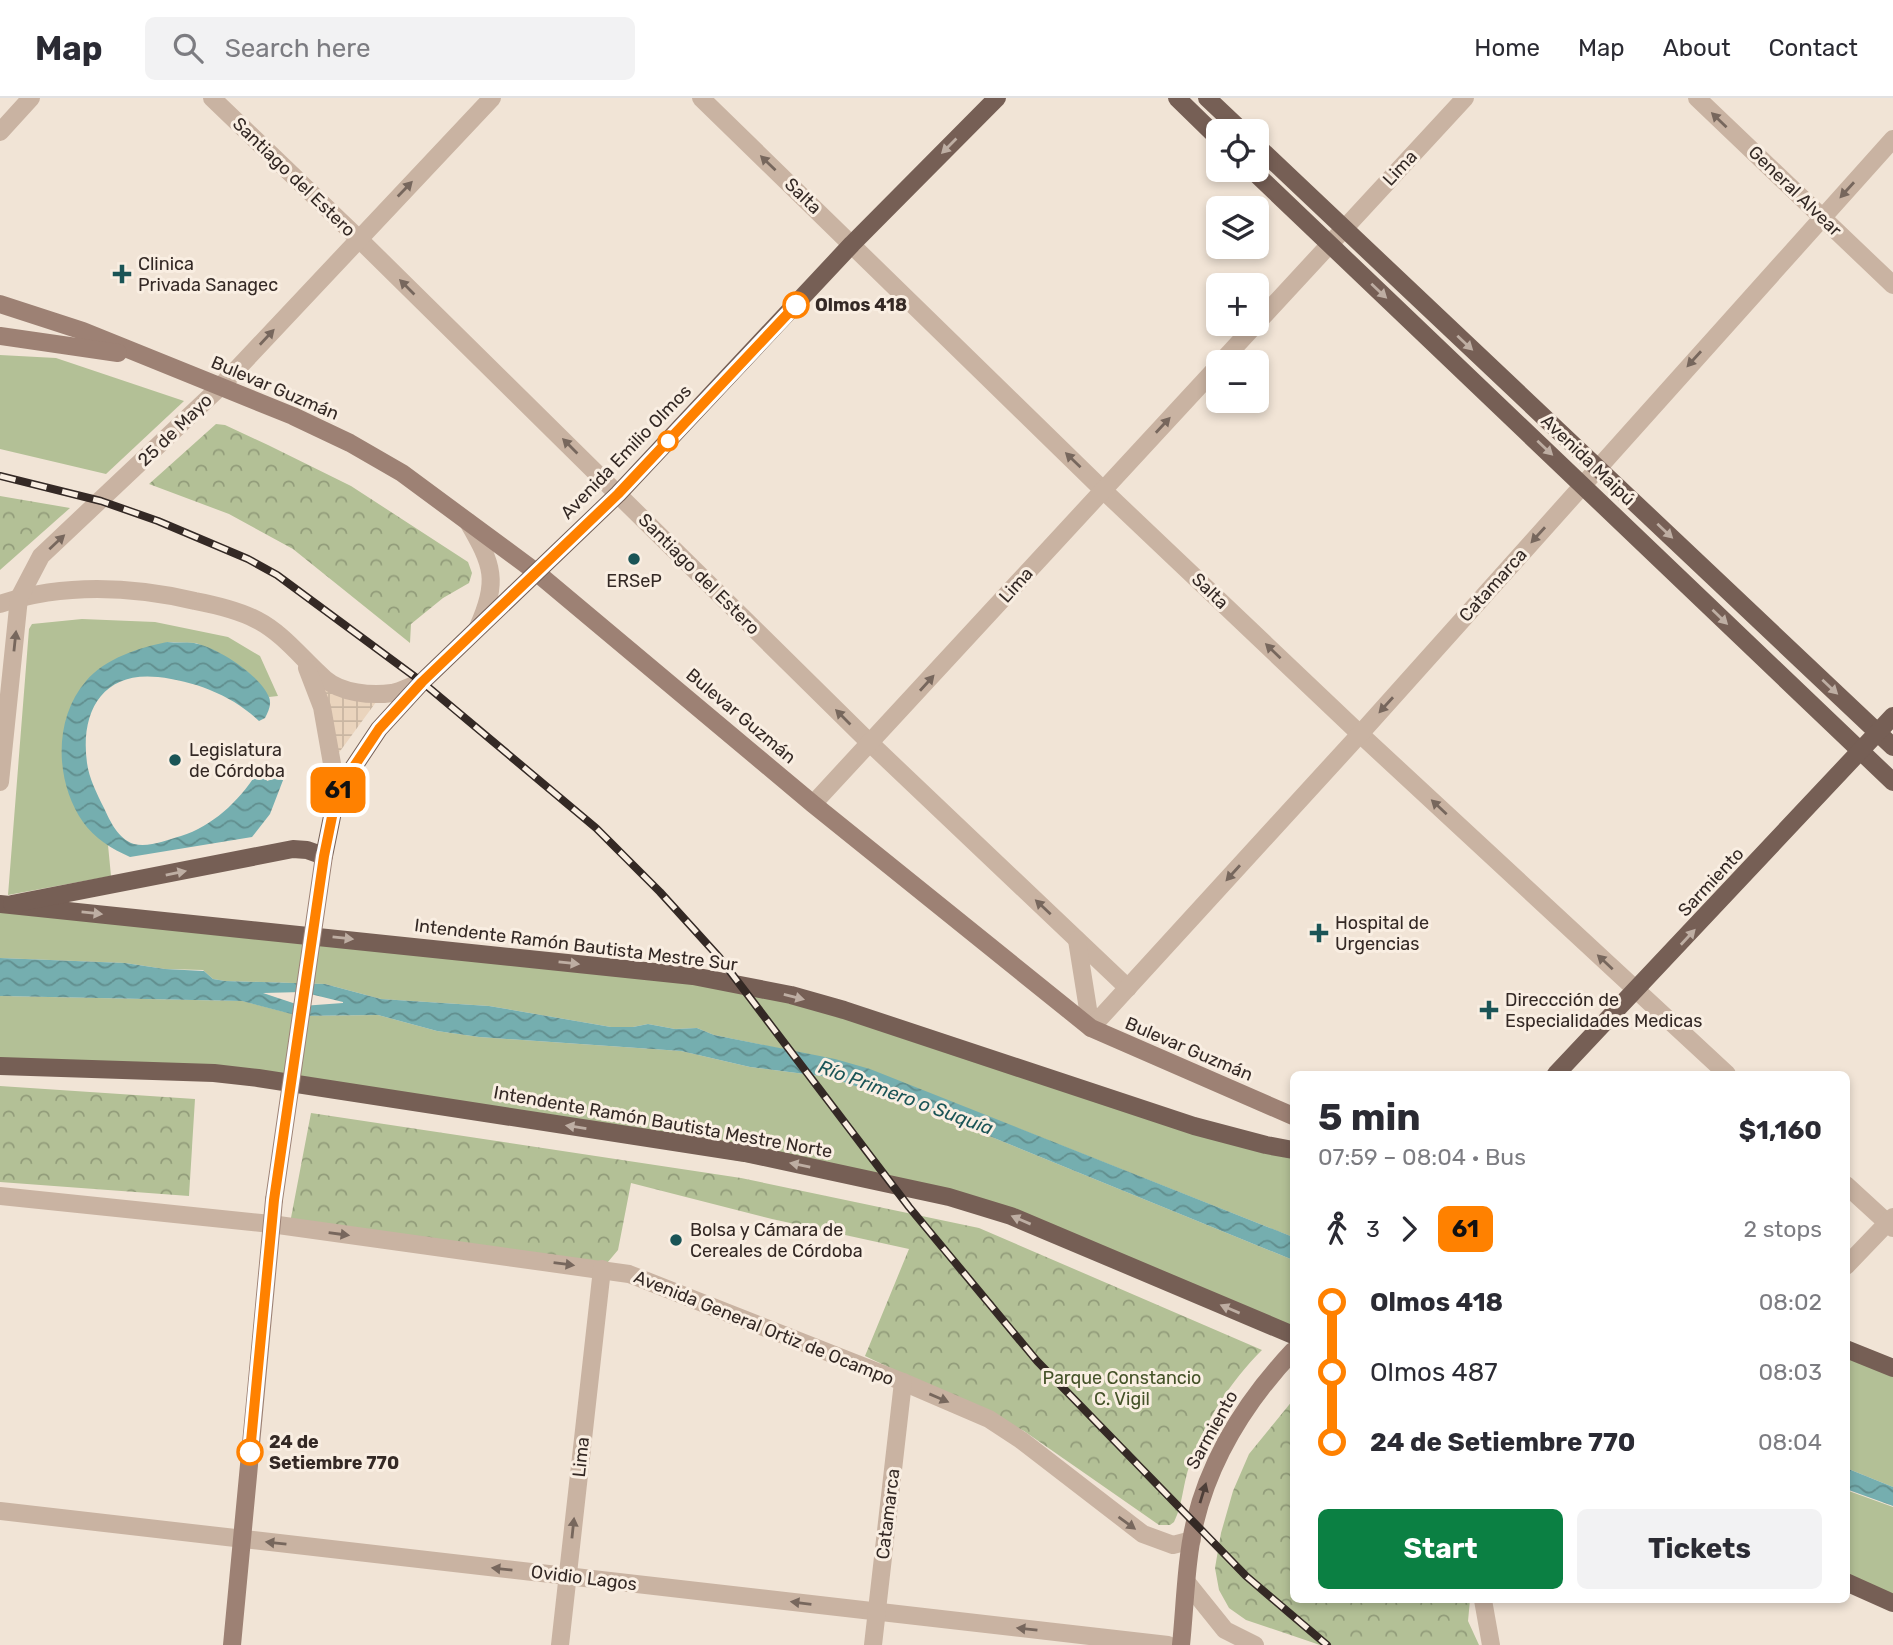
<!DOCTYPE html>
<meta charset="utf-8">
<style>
body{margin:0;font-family:Rubik,sans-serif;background:#f2f2f3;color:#2b2b33;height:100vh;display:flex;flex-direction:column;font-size:26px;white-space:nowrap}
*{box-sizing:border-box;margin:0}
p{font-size:23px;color:#7c7c81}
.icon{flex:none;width:38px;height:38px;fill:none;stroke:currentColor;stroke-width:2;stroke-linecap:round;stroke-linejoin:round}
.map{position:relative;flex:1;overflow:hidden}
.panel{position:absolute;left:1290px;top:973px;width:560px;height:532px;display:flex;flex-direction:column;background:#fff;border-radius:10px;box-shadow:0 4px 10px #0003}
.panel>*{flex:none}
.badge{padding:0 14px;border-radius:10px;font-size:24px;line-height:46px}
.fabs{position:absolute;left:1206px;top:21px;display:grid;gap:14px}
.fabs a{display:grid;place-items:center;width:63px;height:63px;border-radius:10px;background:#fff;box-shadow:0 4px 10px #0003;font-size:35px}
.map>.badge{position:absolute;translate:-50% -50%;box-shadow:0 0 0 4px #fff}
.legs{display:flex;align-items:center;gap:10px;height:77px;padding:0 28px;font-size:23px}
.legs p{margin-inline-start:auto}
.headline{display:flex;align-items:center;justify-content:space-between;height:119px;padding:0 28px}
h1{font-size:38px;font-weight:700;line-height:52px}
.button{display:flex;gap:14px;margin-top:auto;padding:14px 28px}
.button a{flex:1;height:80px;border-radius:10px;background:#0b8043;color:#fff;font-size:28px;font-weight:700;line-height:80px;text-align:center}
.button a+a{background:#f2f2f3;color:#2b2b33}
ul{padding:0 28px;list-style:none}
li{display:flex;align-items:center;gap:24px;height:70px;font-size:26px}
li i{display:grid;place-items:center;width:10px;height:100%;margin:0 9px;background:currentColor}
li i::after{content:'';width:18px;height:18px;margin:-9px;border:5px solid;border-radius:50%;background:#fff}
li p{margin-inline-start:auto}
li:first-child i{background:linear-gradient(#0000 50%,currentColor 0)}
li:last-child i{background:linear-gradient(currentColor 50%,#0000 0)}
header{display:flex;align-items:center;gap:42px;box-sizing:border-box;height:98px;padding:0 35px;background:#fff;border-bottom:2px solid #e1e1e2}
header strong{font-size:33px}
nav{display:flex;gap:38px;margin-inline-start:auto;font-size:24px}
.search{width:490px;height:63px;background:#f2f2f3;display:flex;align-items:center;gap:18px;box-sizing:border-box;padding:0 24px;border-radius:10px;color:#7c7c81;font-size:26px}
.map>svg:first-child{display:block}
.grass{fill:#b3c096}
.park{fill:url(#park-crowns)}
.plaza{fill:url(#plaza-grid)}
.water{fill:url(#water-waves);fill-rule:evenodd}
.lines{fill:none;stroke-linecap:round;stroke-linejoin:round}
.minor{stroke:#c9b3a2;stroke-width:18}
.tertiary{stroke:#c9b3a2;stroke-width:18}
.secondary{stroke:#9d8174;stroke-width:18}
.primary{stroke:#765f55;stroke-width:18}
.rail-casing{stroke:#342925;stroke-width:8}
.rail{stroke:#f9eee2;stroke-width:5;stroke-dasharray:16;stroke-linecap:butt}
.secondary-bridge{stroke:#9d8174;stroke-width:18}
.oneway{fill:#77675d}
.oneway2{fill:#beaea3}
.oneway3{fill:#4e3f39}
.line-1-casing{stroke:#fff;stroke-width:16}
.line-1{stroke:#ff8100;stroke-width:10}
.poi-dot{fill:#1a5456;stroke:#f9eee2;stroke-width:2.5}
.stop-1-dot{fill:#fff;stroke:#ff8100;stroke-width:3.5}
.labels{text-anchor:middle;stroke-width:6;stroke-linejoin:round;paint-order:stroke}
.street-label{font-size:18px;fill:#342925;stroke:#f9eee2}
.poi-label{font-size:18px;fill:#342925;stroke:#f9eee2;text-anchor:start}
.stop-label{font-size:18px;font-weight:bold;fill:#342925;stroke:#f9eee2;text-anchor:start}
.park-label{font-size:18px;fill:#445228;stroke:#f9eee2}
.water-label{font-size:19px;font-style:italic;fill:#1a5456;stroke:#f9eee2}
</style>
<header>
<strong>Map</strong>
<div class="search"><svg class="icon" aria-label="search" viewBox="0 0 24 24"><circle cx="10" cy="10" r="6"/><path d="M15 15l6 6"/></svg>Search here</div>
<nav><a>Home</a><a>Map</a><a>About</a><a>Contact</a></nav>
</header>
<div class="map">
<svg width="1893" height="1547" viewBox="0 0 1893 1547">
<defs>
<pattern id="park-crowns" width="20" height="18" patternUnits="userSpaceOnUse" patternTransform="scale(1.75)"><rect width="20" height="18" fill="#b3c096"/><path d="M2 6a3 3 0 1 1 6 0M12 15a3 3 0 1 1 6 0" fill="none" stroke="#929c7a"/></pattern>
<pattern id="plaza-grid" width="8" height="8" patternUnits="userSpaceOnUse" patternTransform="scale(1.75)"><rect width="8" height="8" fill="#ead4bd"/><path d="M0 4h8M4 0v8" fill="none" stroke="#c9b6a2"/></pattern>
<pattern id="water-waves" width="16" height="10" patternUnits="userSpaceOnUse" patternTransform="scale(1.75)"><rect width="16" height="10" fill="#75aeaf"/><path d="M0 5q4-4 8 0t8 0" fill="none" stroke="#618e8e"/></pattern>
</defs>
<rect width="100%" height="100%" fill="#f1e4d6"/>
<g class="grass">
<path d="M 0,257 L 56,260 L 184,303 L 106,376 L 0,351 Z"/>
<path d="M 82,521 L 155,524 L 228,539 L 260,558 L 278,598 L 269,599 L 249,575 L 219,555 L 196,545 L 167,544 L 71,608 L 98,739 L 108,747 L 111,778 L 8,797 L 29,531 L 32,526 Z"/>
<path d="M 0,806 L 791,897 L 1293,1052 L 1293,1139 L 979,1015 L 801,955 L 714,937 L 697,930 L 675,931 L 648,926 L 633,929 L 611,929 L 489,908 L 381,901 L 325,886 L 225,883 L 213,881 L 203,872 L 165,871 L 125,865 L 0,860 Z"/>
<path d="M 0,898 L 242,903 L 300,918 L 378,917 L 437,933 L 479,939 L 681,953 L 750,969 L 828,979 L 913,1007 L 1293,1162 L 1293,1237 L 949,1099 L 258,980 L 0,968 Z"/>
<path d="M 1846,1251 L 1893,1270 L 1893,1389 L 1846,1370 Z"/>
<path d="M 1846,1392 L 1893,1409 L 1893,1505 L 1846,1484 Z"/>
</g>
<g class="park">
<path d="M 216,326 L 225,327 L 268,347 L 351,388 L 468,464 L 472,475 L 469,485 L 443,500 L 411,526 L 410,545 L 293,451 L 229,416 L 149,386 Z"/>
<path d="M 0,398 L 70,410 L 0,472 Z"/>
<path d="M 0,988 L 195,1001 L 189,1098 L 0,1084 Z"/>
<path d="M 311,1015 L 741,1080 L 979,1130 L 1262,1252 C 1230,1284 1205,1323 1190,1366 C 1183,1384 1183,1406 1174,1424 L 1170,1427 L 1159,1427 L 1024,1333 L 865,1258 L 909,1151 L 772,1121 L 631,1085 L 618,1152 L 602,1171 L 290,1125 Z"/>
<path d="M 1293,1302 L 1293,1502 L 1470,1502 L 1468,1523 L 1479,1547 L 1320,1547 L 1246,1522 L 1229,1510 L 1219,1492 L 1215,1470 L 1221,1435 L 1233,1393 L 1249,1356 Z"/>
</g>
<path class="plaza" d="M 324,591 L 379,600 L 338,656 L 331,613 Z"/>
<g class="water">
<path d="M 167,544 C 176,545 185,544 194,545 C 217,549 260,577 269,599 C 272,607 268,614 265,620 L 259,623 C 232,597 194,583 158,579 C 102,573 80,614 87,665 C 89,680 97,696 104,710 C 110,723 118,741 134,746 C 148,750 167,742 181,738 C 215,727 242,700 260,670 L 267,683 L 285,677 L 270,716 L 252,739 L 130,759 C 112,751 94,740 83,724 C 55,684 53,621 86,583 C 106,560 138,550 167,544 Z"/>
<path d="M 0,860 L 125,865 L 165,871 L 204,873 L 213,881 L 225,883 L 325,886 L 381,901 L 489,908 L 611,929 L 633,929 L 648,926 L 675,931 L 697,930 L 714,937 L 835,961 L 870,971 L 1293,1139 L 1293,1162 L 913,1007 L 828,979 L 750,969 L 681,953 L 479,939 L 437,933 L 378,917 L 299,918 L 242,903 L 0,898 ZM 302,894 L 343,904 L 343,905 L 302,908 L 263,895 Z"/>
<path d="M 1846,1370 L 1893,1389 L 1893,1408 L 1846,1391 Z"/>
</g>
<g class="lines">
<g class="minor">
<path d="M 212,0 L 358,140 L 871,646 L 1128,890"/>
<path d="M 701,0 L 1103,392 L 1360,636 L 1727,976"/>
<path d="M 1697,0 L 1893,187"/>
<path d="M 1221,264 L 1465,0"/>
<path d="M 468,424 C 493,467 499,483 478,529"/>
<path d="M 0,506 C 64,485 130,488 195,503 C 216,507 238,512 257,522 C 284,536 302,561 325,581 C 341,595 371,598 392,595 C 402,593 412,587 422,584"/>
<path d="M 307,570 L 322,609 L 337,694"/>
<path d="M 0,684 L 19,500 L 41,458 L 220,289 L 492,0"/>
<path d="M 813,706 L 1218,268"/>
<path d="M 1077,842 L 1091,930"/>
<path d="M 1091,930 L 1360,636 L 1893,41"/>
<path d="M 1846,1087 L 1893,1130"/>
<path d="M 0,1098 L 271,1126 L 629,1176 L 903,1284 L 989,1321 L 1021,1342 L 1143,1436 L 1173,1447 L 1192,1442"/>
<path d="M 1846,1168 L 1893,1119"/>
<path d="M 0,1413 L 1168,1547"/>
<path d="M 1188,1486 L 1225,1532 L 1255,1547"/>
<path d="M 1483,1502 L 1491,1547"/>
<path d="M 560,1547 L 602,1171"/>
<path d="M 873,1547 L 903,1284"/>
</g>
<path class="tertiary" d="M 0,34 L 31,0"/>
<g class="secondary">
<path d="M 0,206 L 83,233 L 293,318 L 350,345 L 402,375 L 536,474 L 813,706 L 1091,930 L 1293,1018"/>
<path d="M 0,238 L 118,255"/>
<path d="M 232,1547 L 274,1102"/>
<path d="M 1181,1547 C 1185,1509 1186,1460 1195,1424 C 1211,1358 1247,1302 1293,1253"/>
</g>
<g class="primary">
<path d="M 1177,0 L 1218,40"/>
<path d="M 1207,0 L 1242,33"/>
<path d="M 1256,47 L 1893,649"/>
<path d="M 1252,72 L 1893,684"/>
<path d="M 0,806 L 693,878 L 791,897 L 844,912 L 1194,1028 L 1266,1047 L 1293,1052"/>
<path d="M 12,806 L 293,751 L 307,752 L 324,758 L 337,694 L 379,631 L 422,584 L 618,396 L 852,146 L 997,0"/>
<path d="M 0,968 L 214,975 L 258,980 L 745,1055 L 949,1099 L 1011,1118 L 1293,1237"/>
<path d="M 1556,976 L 1893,618"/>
<path d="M 1846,1251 L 1893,1270"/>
<path d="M 1846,1484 L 1893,1505"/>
</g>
<defs>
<path id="rail" d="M 0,378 L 101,403 L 158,423 L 248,461 L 277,477 L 422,584 L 596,730 L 660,794 L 719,859 L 909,1109 L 1037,1263 L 1246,1478 L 1327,1547"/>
</defs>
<use href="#rail" class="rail-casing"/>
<use href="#rail" class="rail"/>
<path class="secondary-bridge" d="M 274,1102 L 324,758"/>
</g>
<defs><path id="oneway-solid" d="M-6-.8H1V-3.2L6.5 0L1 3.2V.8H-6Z" transform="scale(1.75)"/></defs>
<g class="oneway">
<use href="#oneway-solid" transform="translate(1719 22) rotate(-136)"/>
<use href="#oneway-solid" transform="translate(768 65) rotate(-136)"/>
<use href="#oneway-solid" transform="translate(405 91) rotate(-46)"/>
<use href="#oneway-solid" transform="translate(1847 92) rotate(132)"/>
<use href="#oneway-solid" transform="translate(407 189) rotate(-135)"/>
<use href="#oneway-solid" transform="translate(267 239) rotate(-47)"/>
<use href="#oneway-solid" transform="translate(1694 261) rotate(132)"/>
<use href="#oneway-solid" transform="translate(1163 327) rotate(-47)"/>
<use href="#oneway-solid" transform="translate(570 348) rotate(-135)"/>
<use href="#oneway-solid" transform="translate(1073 362) rotate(-136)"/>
<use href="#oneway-solid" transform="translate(1538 437) rotate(132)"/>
<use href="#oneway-solid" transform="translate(57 444) rotate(-43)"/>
<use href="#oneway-solid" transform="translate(15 543) rotate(-84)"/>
<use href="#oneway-solid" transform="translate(1273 553) rotate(-136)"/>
<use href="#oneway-solid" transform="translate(927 585) rotate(-48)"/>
<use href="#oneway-solid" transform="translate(1386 607) rotate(132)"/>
<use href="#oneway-solid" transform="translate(843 619) rotate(-135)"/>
<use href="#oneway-solid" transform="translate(1439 709) rotate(-137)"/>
<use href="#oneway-solid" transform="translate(1233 775) rotate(132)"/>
<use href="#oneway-solid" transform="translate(1043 809) rotate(-137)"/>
<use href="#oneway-solid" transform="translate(1605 864) rotate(-137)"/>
<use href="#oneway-solid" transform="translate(339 1136) rotate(8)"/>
<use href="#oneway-solid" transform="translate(564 1166) rotate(7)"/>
<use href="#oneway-solid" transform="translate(939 1300) rotate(23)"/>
<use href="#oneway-solid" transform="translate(1127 1425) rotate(36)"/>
<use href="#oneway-solid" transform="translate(573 1430) rotate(-84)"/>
<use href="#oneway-solid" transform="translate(276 1445) rotate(-174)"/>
<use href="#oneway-solid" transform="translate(502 1471) rotate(-174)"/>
<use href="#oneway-solid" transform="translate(801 1505) rotate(-173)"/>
<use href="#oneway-solid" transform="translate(1027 1531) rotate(-174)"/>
</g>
<g class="oneway2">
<use href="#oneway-solid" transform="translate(949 48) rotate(135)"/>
<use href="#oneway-solid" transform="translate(1379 193) rotate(43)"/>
<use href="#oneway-solid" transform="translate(1465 245) rotate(43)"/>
<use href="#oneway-solid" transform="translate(1545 350) rotate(43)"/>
<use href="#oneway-solid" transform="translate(1665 433) rotate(43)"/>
<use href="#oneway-solid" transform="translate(1720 519) rotate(44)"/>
<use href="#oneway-solid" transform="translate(1830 589) rotate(43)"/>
<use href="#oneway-solid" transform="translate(176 775) rotate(-12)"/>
<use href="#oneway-solid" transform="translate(92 815) rotate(6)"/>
<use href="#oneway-solid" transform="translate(1688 839) rotate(-47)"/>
<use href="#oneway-solid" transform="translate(343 840) rotate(6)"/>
<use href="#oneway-solid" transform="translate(569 865) rotate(6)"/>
<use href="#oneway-solid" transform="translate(794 899) rotate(14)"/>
<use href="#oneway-solid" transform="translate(576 1029) rotate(-171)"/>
<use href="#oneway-solid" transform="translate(800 1067) rotate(-168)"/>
<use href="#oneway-solid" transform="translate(1021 1122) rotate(-157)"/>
<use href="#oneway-solid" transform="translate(1230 1211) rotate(-157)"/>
</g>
<use class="oneway3" href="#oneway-solid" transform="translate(1203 1395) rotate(-73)"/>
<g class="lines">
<defs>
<path id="line-1" d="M 250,1354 L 274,1102 L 324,758 L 337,694 L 379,631 L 422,584 L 618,396 L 796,207"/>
</defs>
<use href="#line-1" class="line-1-casing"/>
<use href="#line-1" class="line-1"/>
</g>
<g class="poi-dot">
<path d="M118.5 165.5h7v7h7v7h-7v7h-7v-7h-7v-7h7z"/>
<circle cx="634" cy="461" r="7"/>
<circle cx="175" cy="662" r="7"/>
<path d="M1315.5 824.5h7v7h7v7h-7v7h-7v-7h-7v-7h7z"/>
<path d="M1485.5 901.5h7v7h7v7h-7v7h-7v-7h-7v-7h7z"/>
<circle cx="676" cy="1142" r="7"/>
</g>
<g class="stop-1-dot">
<circle cx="796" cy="207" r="12"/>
<circle cx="668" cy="343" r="9"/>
<circle cx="250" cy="1354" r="12"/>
</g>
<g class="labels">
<g class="street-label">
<text transform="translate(1400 70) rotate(-47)" y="6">Lima</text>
<text transform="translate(294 79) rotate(44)" y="6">Santiago del Estero</text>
<text transform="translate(1795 93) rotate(44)" y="6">General Alvear</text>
<text transform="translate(803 98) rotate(44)" y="6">Salta</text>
<text transform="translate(275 290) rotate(23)" y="6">Bulevar Guzmán</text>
<text transform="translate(175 332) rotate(-44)" y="6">25 de Mayo</text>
<text transform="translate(626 354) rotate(-46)" y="6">Avenida Emilio Olmos</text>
<text transform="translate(1588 362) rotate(44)" y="6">Avenida Maipú</text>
<text transform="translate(699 476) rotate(45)" y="6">Santiago del Estero</text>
<text transform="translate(1016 487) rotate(-48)" y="6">Lima</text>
<text transform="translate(1493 487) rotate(-48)" y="6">Catamarca</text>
<text transform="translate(1210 493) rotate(44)" y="6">Salta</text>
<text transform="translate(741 618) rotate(40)" y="6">Bulevar Guzmán</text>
<text transform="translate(1711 784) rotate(-47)" y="6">Sarmiento</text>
<text transform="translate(576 847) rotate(7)" y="6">Intendente Ramón Bautista Mestre Sur</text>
<text transform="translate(1189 951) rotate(23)" y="6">Bulevar Guzmán</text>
<text transform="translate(663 1024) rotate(10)" y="6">Intendente Ramón Bautista Mestre Norte</text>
<text transform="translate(764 1230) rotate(22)" y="6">Avenida General Ortiz de Ocampo</text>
<text transform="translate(1212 1332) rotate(-61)" y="6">Sarmiento</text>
<text transform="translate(581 1359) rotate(-84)" y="6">Lima</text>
<text transform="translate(888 1416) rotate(-83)" y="6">Catamarca</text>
<text transform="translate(584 1480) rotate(7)" y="6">Ovidio Lagos</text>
</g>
<g class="poi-label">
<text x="138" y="172">Clinica<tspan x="138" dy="21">Privada Sanagec</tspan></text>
<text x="634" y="489" text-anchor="middle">ERSeP</text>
<text x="189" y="658">Legislatura<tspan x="189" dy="21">de Córdoba</tspan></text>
<text x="1335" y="831">Hospital de<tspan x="1335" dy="21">Urgencias</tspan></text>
<text x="1505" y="908">Direccción de<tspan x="1505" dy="21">Especialidades Medicas</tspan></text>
<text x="690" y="1138">Bolsa y Cámara de<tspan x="690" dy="21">Cereales de Córdoba</tspan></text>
</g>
<g class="stop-label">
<text x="815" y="213">Olmos 418</text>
<text x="269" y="1350">24 de<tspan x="269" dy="21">Setiembre 770</tspan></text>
</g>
<g class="park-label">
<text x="1122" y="1286">Parque Constancio<tspan x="1122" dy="21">C. Vigil</tspan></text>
</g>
<g class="water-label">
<text transform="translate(906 999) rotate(20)" y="7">Río Primero o Suquía</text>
</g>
</g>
</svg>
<div class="fabs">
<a><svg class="icon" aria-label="locate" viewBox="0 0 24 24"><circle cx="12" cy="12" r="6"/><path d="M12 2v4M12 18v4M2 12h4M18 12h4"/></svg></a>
<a><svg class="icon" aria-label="layers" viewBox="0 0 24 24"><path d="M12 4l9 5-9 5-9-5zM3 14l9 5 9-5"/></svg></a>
<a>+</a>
<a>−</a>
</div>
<b class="badge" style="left:338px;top:692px;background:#ff8100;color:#111">61</b>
<section class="panel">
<div class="headline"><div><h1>5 min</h1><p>07:59 – 08:04 · Bus</p></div><b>$1,160</b></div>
<div class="legs"><svg class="icon" aria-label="walk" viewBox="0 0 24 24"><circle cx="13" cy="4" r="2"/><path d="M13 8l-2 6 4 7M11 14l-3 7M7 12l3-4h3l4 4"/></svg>3<svg class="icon" aria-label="forward" viewBox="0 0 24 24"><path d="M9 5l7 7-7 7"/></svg><b class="badge" style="background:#ff8100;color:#111">61</b><p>2 stops</p></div>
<ul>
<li><i style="color:#ff8100"></i><b>Olmos 418</b><p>08:02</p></li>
<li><i style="color:#ff8100"></i><span>Olmos 487</span><p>08:03</p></li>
<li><i style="color:#ff8100"></i><b>24 de Setiembre 770</b><p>08:04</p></li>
</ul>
<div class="button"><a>Start</a><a>Tickets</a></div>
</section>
</div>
